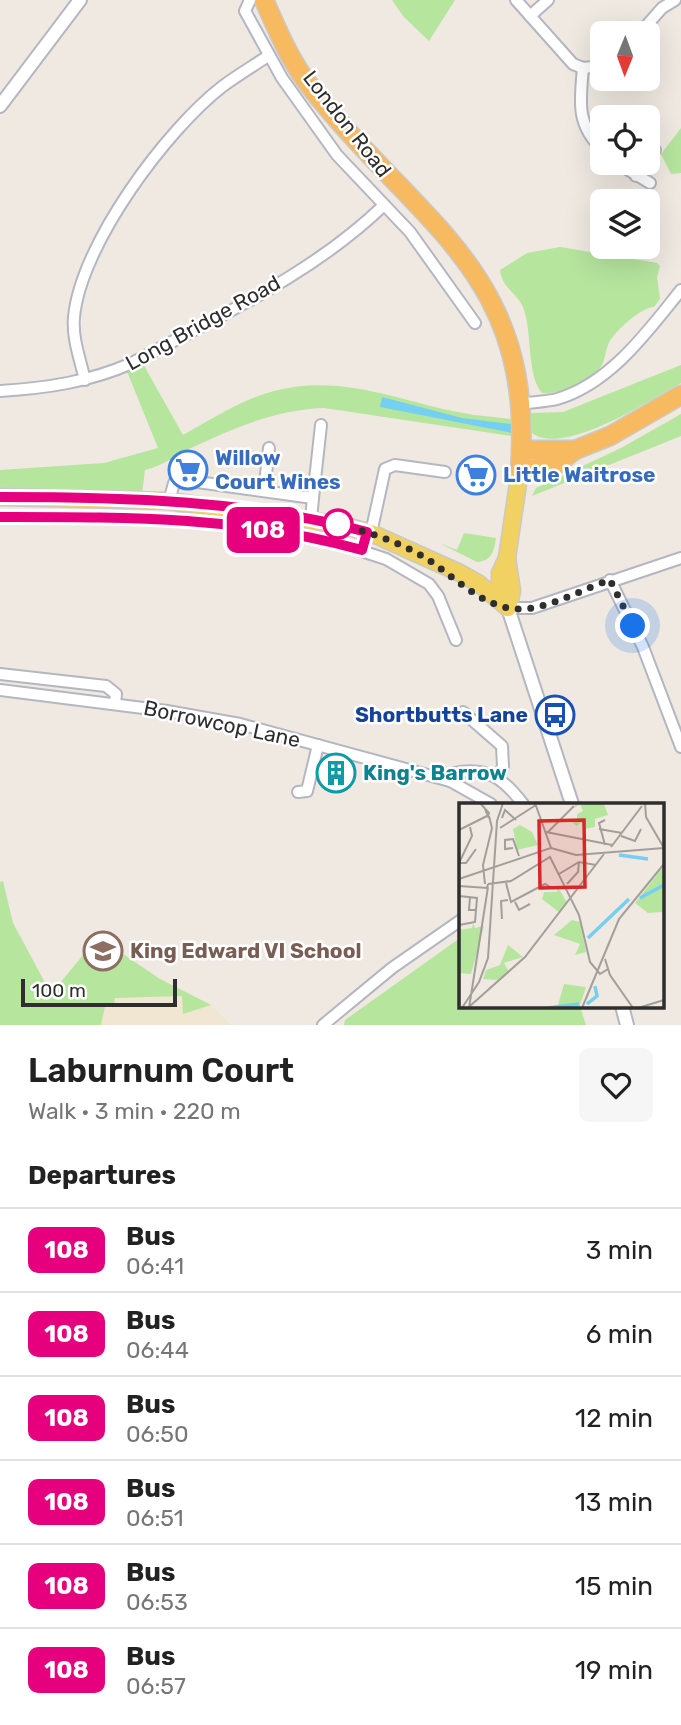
<!DOCTYPE html>
<meta charset="utf-8">
<style>
body{margin:0;font-family:Rubik,sans-serif;background:#f6f6f6;color:#222;height:100vh;display:flex;flex-direction:column;font-size:26px;white-space:nowrap}
*{box-sizing:border-box;margin:0}
p{font-size:23px;color:#767676}
.icon{flex:none;width:38px;height:38px;fill:none;stroke:currentColor;stroke-width:2;stroke-linecap:round;stroke-linejoin:round}
.map{position:relative;height:1025px;overflow:hidden}
.details{display:flex;flex-direction:column;background:#fff;flex:1}
.details>*{flex:none}
.badge{padding:0 14px;border-radius:10px;font-size:24px;line-height:46px}
.needle{width:46px;rotate:181deg}
.tools{position:absolute;left:590px;top:21px;display:grid;gap:14px}
.tools a{display:grid;place-items:center;width:70px;height:70px;border-radius:10px;background:#fff;box-shadow:0 7px 28px #0002;font-size:35px}
.scale{position:absolute;left:21px;bottom:18px;width:156px;box-sizing:border-box;padding-left:7px;border:4px solid #2e2e2e;border-top:0;font-size:19px;line-height:24px;white-space:nowrap;color:#2e2e2e;-webkit-text-stroke:5px #fff;paint-order:stroke}
.you{position:absolute;width:35px;height:35px;margin:-18px;border:5px solid #fff;border-radius:50%;background:#1a73e8;box-shadow:0 0 0 10px #1a73e833}
.map>.badge{position:absolute;translate:-50% -50%;box-shadow:0 0 0 4px #fff}
h2{padding:0 28px;font-size:26px;line-height:63px}
.round{display:grid;place-items:center;flex:none;width:74px;height:74px;border-radius:10px;background:#f6f6f6}
.overview{display:flex;align-items:center;justify-content:space-between;height:119px;padding:0 28px}
h1{font-size:33px;font-weight:600;line-height:52px}
ul{padding:0;list-style:none}
li{display:flex;align-items:center;gap:21px;height:84px;padding:0 28px;border-top:2px solid #e0e0e0}
li div{flex:1}
li b{display:block;font-size:26px}
li em{font-style:normal}
li .badge{min-width:77px;font-weight:700;text-align:center}
.map>svg:first-child{display:block}
.education{fill:#f0e6d1}
.green{fill:#b6e59e}
.water{fill:#75cff0}
.lines{fill:none;stroke-linecap:round;stroke-linejoin:round}
.minor-casing{stroke:#b4b7c1;stroke-width:14}
.tertiary-casing{stroke:#b4b7c1;stroke-width:16}
.primary-casing{stroke:#c9c9c9;stroke-width:19}
.trunk-casing{stroke:#c9c9c9;stroke-width:21}
.minor{stroke:#fff;stroke-width:10}
.tertiary{stroke:#fff;stroke-width:12}
.primary{stroke:#f2d163;stroke-width:16}
.trunk{stroke:#f8ba60;stroke-width:18}
.line-casing{stroke:#fff;stroke-width:16}
.line{stroke:#e6007e;stroke-width:10}
.walk{stroke:#2e2e2e;stroke-width:7;stroke-dasharray:0 12.6}
.stop-dot{fill:#fff;stroke:#e6007e;stroke-width:3.5}
.labels{text-anchor:middle;stroke-width:5;stroke-linejoin:round;paint-order:stroke}
.street-label{font-size:21px;fill:#2e2e2e;stroke:#fff}
.shop-label{font-size:21px;font-weight:bold;fill:#366cbe;stroke:#fff;text-anchor:start}
.transit-label{font-size:21px;font-weight:bold;fill:#164399;stroke:#fff;text-anchor:end}
.culture-label{font-size:21px;font-weight:bold;fill:#0d838f;stroke:#fff;text-anchor:start}
.education-label{font-size:21px;font-weight:bold;fill:#785e54;stroke:#fff;text-anchor:start}
.inset-river{fill:none;stroke:#75cff0;stroke-width:3.5}
.inset-road{fill:none;stroke:#a29e99;stroke-width:2}
.view{fill:#d62828;fill-opacity:0.15;stroke:#d62828;stroke-width:3.5}
.inset-edge{fill:none;stroke:#2e2e2e;stroke-width:3.5}
</style>
<div class="map">
<svg width="681" height="1025" viewBox="0 0 681 1025">
<rect width="100%" height="100%" fill="#efe9e1"/>
<path class="education" d="M 0,884 L 13,923 L 51,994 L 98,937 L 160,979 L 211,1005 L 231,1025 L 0,1025 Z"/>
<g class="green">
<path d="M 392,0 L 455,0 L 429,41 L 403,16 Z"/>
<path d="M 681,128 L 681,173 L 671,174 L 661,154 Z"/>
<path d="M 560,247 L 657,263 L 660,266 L 657,277 L 660,299 L 654,307 C 642,307 619,328 612,338 C 606,345 606,355 603,363 C 594,382 561,394 542,393 C 526,374 533,333 523,307 C 517,293 502,288 500,270 L 527,253 Z"/>
<path d="M 142,362 L 183,435 C 212,419 242,399 274,391 C 341,373 399,401 463,413 C 478,416 495,417 511,419 L 512,436 L 324,408 C 274,410 234,428 189,449 C 174,456 162,466 145,470 L 142,494 L 0,493 L 0,470 L 104,463 L 158,448 L 126,369 Z"/>
<path d="M 681,365 L 681,383 C 650,400 564,457 532,433 L 531,413 L 563,412 Z"/>
<path d="M 681,414 L 681,436 L 532,496 L 536,488 L 621,448 Z"/>
<path d="M 464,533 L 496,538 C 494,551 492,561 477,562 L 439,543 L 457,550 Z"/>
<path d="M 3,881 L 13,923 L 51,994 L 98,937 L 160,979 L 211,1005 L 183,1014 L 182,996 L 115,998 L 114,1004 L 105,1006 L 101,1025 L 0,1025 L 0,882 Z"/>
<path d="M 460,938 L 461,1006 L 580,1006 L 586,1025 L 344,1025 L 345,1020 Z"/>
</g>
<path class="water" d="M 382,397 L 462,418 L 511,424 L 512,433 L 380,407 Z"/>
<g class="lines">
<defs>
<g id="minor">
<path d="M 250,0 L 245,11 L 282,78 L 337,155 L 410,232 L 475,323"/>
<path d="M 516,0 L 573,64 L 583,68 L 602,66"/>
<path d="M 530,16 L 548,0"/>
<path d="M 640,33 L 662,8 L 675,0"/>
<path d="M 583,68 C 580,101 576,125 602,149"/>
<path d="M 648,160 L 655,150"/>
<path d="M 617,163 L 650,183"/>
<path d="M 636,176 L 646,163"/>
<path d="M 85,380 C 80,359 72,338 74,317 C 81,244 167,129 223,86 C 238,75 253,66 268,56"/>
<path d="M 0,391 C 47,388 89,382 132,363 C 219,316 313,274 384,205"/>
<path d="M 519,404 C 531,402 545,402 557,399 C 610,384 648,331 681,290"/>
<path d="M 264,491 L 269,448"/>
<path d="M 313,498 L 321,425"/>
<path d="M 169,501 L 174,483 L 183,480 L 313,498 L 311,519"/>
<path d="M 0,517 L 189,519 L 334,542 L 386,559 L 429,584 L 438,596 L 456,640"/>
<path d="M 371,533 L 385,469 L 395,465 L 445,472"/>
<path d="M 610,580 L 643,647 L 681,747"/>
<path d="M 508,608 L 532,608 L 681,558"/>
<path d="M 0,674 L 106,686 L 116,694 L 115,704"/>
<path d="M 0,690 L 167,711 L 240,724 L 450,781 L 491,804"/>
<path d="M 463,712 L 502,746 L 503,766 L 499,777"/>
<path d="M 450,781 L 454,773 C 488,766 504,779 523,804"/>
<path d="M 298,792 L 307,791 L 318,745"/>
<path d="M 323,1025 L 392,968 L 461,920"/>
</g>
<g id="tertiary">
<path d="M 0,106 L 80,0"/>
<path d="M 508,608 L 572,804"/>
<path d="M 622,1006 L 627,1025"/>
</g>
<g id="primary">
<path d="M 0,497 L 169,501 L 342,525 L 371,533 L 460,573 L 478,583 L 508,608"/>
<path d="M 507,558 L 512,591 L 508,608"/>
<path d="M 507,606 L 500,592 L 500,573 L 507,558 L 520,470"/>
</g>
<g id="trunk">
<path d="M 264,0 C 277,29 289,59 309,85 C 415,223 536,269 520,470 L 553,467 L 575,450"/>
<path d="M 521,450 L 575,450 L 610,436 L 681,395"/>
</g>
</defs>
<use href="#minor" class="minor-casing"/>
<use href="#tertiary" class="tertiary-casing"/>
<use href="#primary" class="primary-casing"/>
<use href="#trunk" class="trunk-casing"/>
<use href="#minor" class="minor"/>
<use href="#tertiary" class="tertiary"/>
<use href="#primary" class="primary"/>
<use href="#trunk" class="trunk"/>
</g>
<g class="lines">
<defs>
<path id="line" d="M 0,497 C 122,497 248,500 367,532 L 362,550 C 239,516 126,517 0,517"/>
</defs>
<use href="#line" class="line-casing"/>
<use href="#line" class="line"/>
<path class="walk" d="M 338,524 C 367,532 397,541 424,557 C 455,576 483,610 522,609 C 550,608 583,589 610,580 L 633,626"/>
</g>
<defs>
<symbol id="supermarket-ring" viewBox="-11 -11 22 22"><circle r="9.5" fill="#fff" stroke="#3f7fe0" stroke-width="1.5"/><path d="M-6-5.5h2.5l.6 2H6L4.5 2H-2.5L-4.4-4H-6ZM-1.5 3.2a1.3 1.3 0 1 0 .1 0ZM3 3.2a1.3 1.3 0 1 0 .1 0Z" fill="#3f7fe0"/></symbol>
<symbol id="bus-ring" viewBox="-11 -11 22 22"><circle r="9.5" fill="#fff" stroke="#1a4fb4" stroke-width="1.5"/><path d="M-5-6H5V4H4V6H2V4H-2V6H-4V4H-5ZM-3.5-4V0h7V-4ZM-3.5 1.2v1.5H-2V1.2ZM2 1.2v1.5H3.5V1.2Z" fill="#1a4fb4"/></symbol>
<symbol id="building-ring" viewBox="-11 -11 22 22"><circle r="9.5" fill="#fff" stroke="#0f9aa8" stroke-width="1.5"/><path d="M-4-6H4V6H1V3H-1V6H-4ZM-2.5-4.3h1.7v1.8h-1.7ZM.8-4.3h1.7v1.8H.8ZM-2.5-1h1.7V.8h-1.7ZM.8-1h1.7V.8H.8Z" fill="#0f9aa8"/></symbol>
<symbol id="school-ring" viewBox="-11 -11 22 22"><circle r="9.5" fill="#fff" stroke="#8d6e63" stroke-width="1.5"/><path d="M0-5L7-2L0 1L-7-2ZM-4 1L0 2.5L4 1V4Q0 6-4 4Z" fill="#8d6e63"/></symbol>
</defs>
<g fill-rule="evenodd">
<use href="#supermarket-ring" x="166" y="448" width="44" height="44"/>
<use href="#supermarket-ring" x="454" y="453" width="44" height="44"/>
<use href="#bus-ring" x="533" y="693" width="44" height="44"/>
<use href="#building-ring" x="314" y="751" width="44" height="44"/>
<use href="#school-ring" x="81" y="929" width="44" height="44"/>
</g>
<circle class="stop-dot" cx="338" cy="524" r="14"/>
<g class="labels">
<g class="street-label">
<text transform="translate(347 124) rotate(52)" y="7">London Road</text>
<text transform="translate(203 323) rotate(-29)" y="7">Long Bridge Road</text>
<text transform="translate(222 724) rotate(12)" y="7">Borrowcop Lane</text>
</g>
<g class="shop-label">
<text x="215" y="465">Willow<tspan x="215" dy="24">Court Wines</tspan></text>
<text x="503" y="482">Little Waitrose</text>
</g>
<g class="transit-label">
<text x="528" y="722">Shortbutts Lane</text>
</g>
<g class="culture-label">
<text x="363" y="780">King's Barrow</text>
</g>
<g class="education-label">
<text x="130" y="958">King Edward VI School</text>
</g>
</g>
<g transform="translate(459 803)">
<rect width="205" height="205" fill="#efe9e1"/>
<path d="M 117,0 L 145,1 L 149,12 L 136,16 L 136,24 L 125,26 L 122,19 L 118,23 L 111,18 L 118,18 L 118,11 L 124,8 L 121,1 L 115,5 ZM 61,22 L 73,29 L 79,42 L 58,47 L 54,26 ZM 205,63 L 205,104 L 203,109 L 189,110 L 176,100 ZM 98,82 L 108,100 L 101,110 L 83,96 L 85,89 L 98,89 ZM 113,117 L 121,119 L 127,149 L 116,152 L 121,141 L 95,132 ZM 14,120 L 16,125 L 25,123 L 12,171 L 0,170 L 0,127 L 13,125 ZM 49,142 L 64,154 L 45,160 L 50,169 L 38,177 L 24,176 L 27,167 L 41,162 ZM 105,181 L 127,184 L 120,205 L 88,205 L 99,202 Z" fill="#b6e59e"/>
<path class="inset-river" d="M 160,52 L 189,56M 181,95 L 205,82M 129,135 L 170,96M 128,201 L 138,193 L 136,183M 89,205 L 120,201"/>
<path class="inset-road" d="M 21,0 L 30,10 L 29,13 L 26,6M 186,0 L 187,14 L 205,45M 43,15 L 46,7 L 57,17M 146,17 L 140,20 L 146,42M 41,25 L 77,2M 140,26 L 163,30M 0,27 L 28,13M 87,29 L 153,42M 89,29 L 115,3M 162,33 L 176,38 L 182,26M 152,44 L 183,3M 54,45 L 46,46 L 46,37 L 54,36 L 60,53M 92,45 L 117,52 L 205,45M 0,60 L 13,33 L 11,24M 0,60 L 7,60 L 17,46M 100,71 L 120,59 L 137,62M 0,76 L 92,45 L 76,0M 47,80 L 52,99 L 86,81 L 93,85M 26,81 L 24,62 L 33,25 L 30,13M 29,81 L 52,78 L 91,54 L 120,112 L 131,159 L 141,171 L 149,166M 108,81 L 119,69 L 120,59M 0,83 L 28,85 L 29,81M 0,93 L 18,95 L 16,119 L 0,122M 11,94 L 10,107 L 18,107M 56,99 L 60,107 L 71,101M 43,116 L 42,98 L 49,97M 146,156 L 151,172 L 174,205M 11,203 L 66,154 L 145,51M 3,205 L 20,179 L 29,155 L 38,18 L 44,0M 10,205 L 29,84M 123,205 L 160,116 L 205,61M 179,205 L 205,197"/>
<path class="view" d="M 125,17 L 126,84 L 81,85 L 80,18 Z"/>
<rect width="205" height="205" class="inset-edge"/>
</g>
</svg>
<div class="tools">
<a><svg class="needle" viewBox="-14 -14 28 28"><path d="M0-13l5 13h-10z" fill="#e53935"/><path d="M0 13l5-13h-10z" fill="#767676"/></svg></a>
<a><svg class="icon" aria-label="locate" viewBox="0 0 24 24"><circle cx="12" cy="12" r="6"/><path d="M12 2v4M12 18v4M2 12h4M18 12h4"/></svg></a>
<a><svg class="icon" aria-label="layers" viewBox="0 0 24 24"><path d="M12 4l9 5-9 5-9-5zM3 14l9 5 9-5"/></svg></a>
</div>
<div class="scale">100 m</div>
<div class="you" style="left:633px;top:626px"></div>
<b class="badge" style="left:263px;top:530px;background:#e6007e;color:#fff">108</b>
</div>
<section class="details">
<div class="overview"><div><h1>Laburnum Court</h1><p>Walk · 3 min · 220 m</p></div><a class="round"><svg class="icon" aria-label="heart" viewBox="0 0 24 24"><path d="M12 20l-8-8c-3-5 5-10 8-4 3-6 11-1 8 4z"/></svg></a></div>
<h2>Departures</h2>
<ul>
<li><span class="badge" style="background:#e6007e;color:#fff">108</span><div><b>Bus</b><p>06:41</p></div><em>3 min</em></li>
<li><span class="badge" style="background:#e6007e;color:#fff">108</span><div><b>Bus</b><p>06:44</p></div><em>6 min</em></li>
<li><span class="badge" style="background:#e6007e;color:#fff">108</span><div><b>Bus</b><p>06:50</p></div><em>12 min</em></li>
<li><span class="badge" style="background:#e6007e;color:#fff">108</span><div><b>Bus</b><p>06:51</p></div><em>13 min</em></li>
<li><span class="badge" style="background:#e6007e;color:#fff">108</span><div><b>Bus</b><p>06:53</p></div><em>15 min</em></li>
<li><span class="badge" style="background:#e6007e;color:#fff">108</span><div><b>Bus</b><p>06:57</p></div><em>19 min</em></li>
</ul>
</section>
